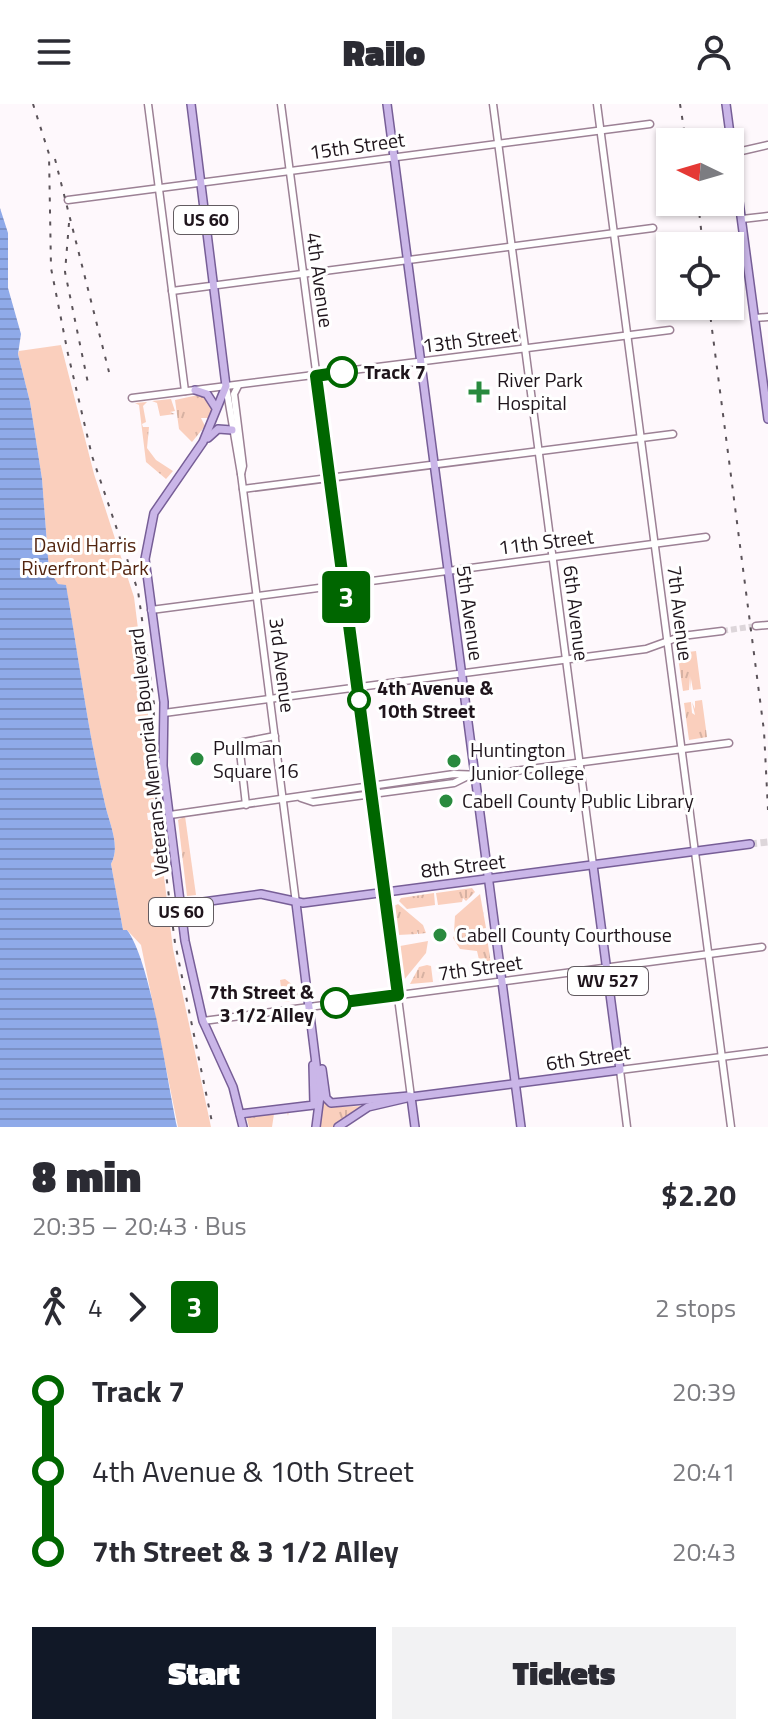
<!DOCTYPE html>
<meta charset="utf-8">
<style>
body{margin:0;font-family:"Titillium Web",sans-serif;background:#f2f2f3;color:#2b2b33;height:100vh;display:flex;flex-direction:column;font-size:30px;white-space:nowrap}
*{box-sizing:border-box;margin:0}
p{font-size:26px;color:#7c7c81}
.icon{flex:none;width:44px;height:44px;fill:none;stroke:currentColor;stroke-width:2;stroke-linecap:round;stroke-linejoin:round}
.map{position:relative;height:1023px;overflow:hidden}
.panel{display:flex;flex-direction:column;background:#fff;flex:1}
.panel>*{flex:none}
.badge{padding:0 16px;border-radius:6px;font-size:28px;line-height:52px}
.needle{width:52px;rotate:275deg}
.buttons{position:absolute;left:656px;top:24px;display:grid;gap:16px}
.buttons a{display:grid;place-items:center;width:88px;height:88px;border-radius:0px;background:#fff;box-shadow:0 2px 6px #0004;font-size:40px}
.map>.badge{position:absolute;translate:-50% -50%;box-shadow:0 0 0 4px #fff}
.legs{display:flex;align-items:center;gap:12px;height:88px;padding:0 32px;font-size:26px}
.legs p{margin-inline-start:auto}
.headline{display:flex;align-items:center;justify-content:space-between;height:136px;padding:0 32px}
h1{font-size:44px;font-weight:800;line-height:60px}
.cta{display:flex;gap:16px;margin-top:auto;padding:16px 32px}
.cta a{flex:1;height:92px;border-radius:0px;background:#111827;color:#fff;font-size:32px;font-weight:800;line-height:92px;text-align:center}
.cta a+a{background:#f2f2f3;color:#2b2b33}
ul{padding:0 32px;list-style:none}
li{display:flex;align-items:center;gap:28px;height:80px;font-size:30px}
li i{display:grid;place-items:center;width:12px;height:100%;margin:0 10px;background:currentColor}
li i::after{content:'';width:20px;height:20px;margin:-10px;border:6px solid;border-radius:50%;background:#fff}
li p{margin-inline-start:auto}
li:first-child i{background:linear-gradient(#0000 50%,currentColor 0)}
li:last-child i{background:linear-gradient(currentColor 50%,#0000 0)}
header{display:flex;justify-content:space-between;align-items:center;height:104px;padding:0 32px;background:#fff;font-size:36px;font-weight:800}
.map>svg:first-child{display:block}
.grass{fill:url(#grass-tufts)}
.park{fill:#facfbd}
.water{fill:url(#water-rules)}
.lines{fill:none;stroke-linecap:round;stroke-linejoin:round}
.minor-tunnel{stroke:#ddd6da;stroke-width:6;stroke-dasharray:6 3;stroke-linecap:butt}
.major-tunnel{stroke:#ddd6da;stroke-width:7;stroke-dasharray:7 3.5;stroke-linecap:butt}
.minor-casing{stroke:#9c8195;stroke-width:9}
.major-casing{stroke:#775e97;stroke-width:10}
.minor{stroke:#fff;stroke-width:6}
.major{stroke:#cab6e8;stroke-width:7}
.rail{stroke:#5b5359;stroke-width:2;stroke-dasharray:4 8;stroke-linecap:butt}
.line-1-casing{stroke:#fff;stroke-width:18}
.line-1{stroke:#060;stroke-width:12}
.stop-1-dot{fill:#fff;stroke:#060;stroke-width:4}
.poi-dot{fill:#298a3e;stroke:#fff;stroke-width:3}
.labels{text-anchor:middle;stroke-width:6;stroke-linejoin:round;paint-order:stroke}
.shield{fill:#fff;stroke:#625b60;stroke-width:2}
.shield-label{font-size:18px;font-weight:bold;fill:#1f151c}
.street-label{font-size:20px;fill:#1f151c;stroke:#fff}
.stop-label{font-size:20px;font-weight:bold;fill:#1f151c;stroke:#fff;text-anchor:start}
.poi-label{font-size:20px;fill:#1f151c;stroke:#fff;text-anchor:start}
.park-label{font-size:20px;fill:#53250f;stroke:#fff}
</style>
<header><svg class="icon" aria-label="menu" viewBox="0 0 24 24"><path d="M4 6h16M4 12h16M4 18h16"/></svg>Railo<svg class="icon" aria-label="person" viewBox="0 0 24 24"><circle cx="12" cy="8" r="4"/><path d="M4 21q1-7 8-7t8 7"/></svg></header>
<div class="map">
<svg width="768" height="1023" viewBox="0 0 768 1023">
<defs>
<pattern id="grass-tufts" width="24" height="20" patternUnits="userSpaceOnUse" patternTransform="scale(2)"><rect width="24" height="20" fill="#facfbd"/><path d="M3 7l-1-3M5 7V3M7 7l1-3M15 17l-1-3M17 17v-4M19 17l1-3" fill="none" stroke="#d6b1a2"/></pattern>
<pattern id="water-rules" width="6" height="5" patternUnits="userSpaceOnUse" patternTransform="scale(2)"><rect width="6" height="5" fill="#8faae9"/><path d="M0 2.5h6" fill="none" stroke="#7b91c7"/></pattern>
</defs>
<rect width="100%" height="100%" fill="#fef8fc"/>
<g class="grass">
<path d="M 198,291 L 206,294 L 212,305 L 209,314 L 201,314 L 205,322 L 192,338 L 179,325 L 175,296 Z"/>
<path d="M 171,295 L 175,307 L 170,308 L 175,310 L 160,312 L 157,299 L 152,297 Z"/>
<path d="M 147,298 L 143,302 L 146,318 L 142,320 L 143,323 L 149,323 L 147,344 L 156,356 L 173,367 L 166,375 L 146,358 L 139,301 L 135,299 Z"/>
<path d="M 680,545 L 681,549 L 696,547 L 701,585 L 693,586 L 691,575 L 691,586 L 690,572 L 689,586 L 683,587 L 677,547 Z"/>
<path d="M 702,596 L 707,633 L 689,636 L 684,599 L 691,598 L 692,609 L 695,611 L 692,598 L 695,605 L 695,597 Z"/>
<path d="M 185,712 L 196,791 L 187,792 L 178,716 Z"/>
<path d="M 472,784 L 475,788 L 466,797 L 463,794 L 462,798 L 438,801 L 436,789 Z"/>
<path d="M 434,789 L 435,801 L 407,805 L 399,797 L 401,794 Z"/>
<path d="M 480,790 L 486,824 L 454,828 L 455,812 Z"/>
<path d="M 398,800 L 423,821 L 426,829 L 418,830 L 417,827 L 417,830 L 398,831 L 394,802 Z"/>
<path d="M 486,826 L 491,861 L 488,865 L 480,860 L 477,847 L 460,845 L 453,834 L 455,830 Z"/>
<path d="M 428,837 L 426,849 L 404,876 L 400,842 Z"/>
<path d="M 427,861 L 431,862 L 433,878 L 410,880 L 419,863 Z"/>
<path d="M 285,875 L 297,884 L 298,896 L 283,898 L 272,888 L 281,883 L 280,876 Z"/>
<path d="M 323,996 L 331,1003 L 363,1002 L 335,1023 L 318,1023 Z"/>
<path d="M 289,1007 L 288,1012 L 287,1008 L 274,1010 L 272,1023 L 249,1023 L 247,1015 L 250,1011 Z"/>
</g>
<path class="park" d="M 61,241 L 94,370 L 134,493 L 148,604 L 148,659 L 156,708 L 147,709 L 148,716 L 157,716 L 173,845 L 211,1023 L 178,1023 L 141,841 L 127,826 L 123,826 L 111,760 C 121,742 109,719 105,700 C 88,629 79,555 66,482 L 58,480 L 49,466 L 42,375 L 30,298 L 18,250 L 19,247 Z"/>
<path class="water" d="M 0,104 L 8,129 L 8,184 L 21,230 L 18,250 L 30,298 L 42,375 L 49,466 L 58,480 L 66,481 C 79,555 88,629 105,700 C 109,719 121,742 111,760 L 123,826 L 127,826 C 151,857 167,977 177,1023 L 0,1023 Z"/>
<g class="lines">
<path class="minor-tunnel" d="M 722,527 L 756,522"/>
<path class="major-tunnel" d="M 750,740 L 768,738"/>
<defs>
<g id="minor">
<path d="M 148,0 L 185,287"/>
<path d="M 281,0 L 411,993"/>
<path d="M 493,0 L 593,761"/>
<path d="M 597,0 L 731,1023"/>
<path d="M 733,49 L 768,41"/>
<path d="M 68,96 L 650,20"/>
<path d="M 742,115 L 768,112"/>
<path d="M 172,187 L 653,124"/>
<path d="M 755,214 L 768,213"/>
<path d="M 226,282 L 241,370 L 296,799"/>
<path d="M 238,282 L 234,290 L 243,362 L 241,370"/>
<path d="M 132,294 L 670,226"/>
<path d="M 243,385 L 673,330"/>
<path d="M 151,506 L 706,433"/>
<path d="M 756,522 L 768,521"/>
<path d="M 164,609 L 646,545 L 682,532 L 722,527"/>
<path d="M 301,694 L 313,698 L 454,679 L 466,673"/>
<path d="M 246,701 L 239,639 L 275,632"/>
<path d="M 170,711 L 454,670 L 484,671 L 729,639"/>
<path d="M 203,917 L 762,843"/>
<path d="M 627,1023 L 620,966 L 768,947"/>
</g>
<g id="major">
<path d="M 191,0 L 226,282 L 203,338 L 154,409 L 145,455 L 164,598 L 163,662 L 185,837 L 203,917 L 233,983 L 243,1023"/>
<path d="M 387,0 L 521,1023"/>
<path d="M 726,0 L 768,315"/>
<path d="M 195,286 L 207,290 L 216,304"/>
<path d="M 208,334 L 218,325 L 232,326"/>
<path d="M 296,799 L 320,992 L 316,1023"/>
<path d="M 181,801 L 261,790 L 303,799 L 750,740"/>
<path d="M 322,965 L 326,994 L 331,999 L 409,992"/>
<path d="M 411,993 L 415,1023"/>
<path d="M 240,1010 L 314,1001 L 313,961"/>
<path d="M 338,1023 L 368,1003 L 411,993 L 620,966 L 593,761"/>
</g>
</defs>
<use href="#minor" class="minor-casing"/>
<use href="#major" class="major-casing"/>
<use href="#minor" class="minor"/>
<use href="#major" class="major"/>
<g class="rail">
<path d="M 33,0 L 49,50 L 51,164 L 68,250 L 92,352 L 138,487 L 154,600 L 153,670 L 175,839 L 213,1023"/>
<path d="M 680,0 L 686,38"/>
<path d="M 55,55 L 109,268"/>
<path d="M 698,98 L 703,142"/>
<path d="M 69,119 L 65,168 L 89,284"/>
<path d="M 709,202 L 764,627 L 768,706"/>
</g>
</g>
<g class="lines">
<defs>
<path id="line-1" d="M 336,899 L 398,891 L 316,272 L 342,268"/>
</defs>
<use href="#line-1" class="line-1-casing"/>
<use href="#line-1" class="line-1"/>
</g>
<g class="stop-1-dot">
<circle cx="342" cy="268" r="14"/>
<circle cx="359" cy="596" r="10"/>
<circle cx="336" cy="899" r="14"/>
</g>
<g class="poi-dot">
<path d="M475 276h8v8h8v8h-8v8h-8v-8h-8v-8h8z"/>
<circle cx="197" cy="655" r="8"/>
<circle cx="454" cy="657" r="8"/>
<circle cx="446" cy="697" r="8"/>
<circle cx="440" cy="831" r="8"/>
</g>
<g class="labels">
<g class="shield">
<rect x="174" y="102" width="64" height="28" rx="6"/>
<rect x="149" y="794" width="64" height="28" rx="6"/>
<rect x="568" y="863" width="80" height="28" rx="6"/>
</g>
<g class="shield-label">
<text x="206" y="122">US 60</text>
<text x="181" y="814">US 60</text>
<text x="608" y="883">WV 527</text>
</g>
<g class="street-label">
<text transform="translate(357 42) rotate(-8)" y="7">15th Street</text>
<text transform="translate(320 176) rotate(82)" y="7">4th Avenue</text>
<text transform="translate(470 236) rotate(-7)" y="7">13th Street</text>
<text transform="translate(546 438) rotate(-7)" y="7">11th Street</text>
<text transform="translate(470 509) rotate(82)" y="7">5th Avenue</text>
<text transform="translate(576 509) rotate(83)" y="7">6th Avenue</text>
<text transform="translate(680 509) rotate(83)" y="7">7th Avenue</text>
<text transform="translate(282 561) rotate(83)" y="7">3rd Avenue</text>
<text transform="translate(149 648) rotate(-96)" y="7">Veterans Memorial Boulevard</text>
<text transform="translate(463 762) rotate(-7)" y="7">8th Street</text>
<text transform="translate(480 864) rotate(-8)" y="7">7th Street</text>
<text transform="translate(588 954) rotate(-8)" y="7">6th Street</text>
</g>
<g class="stop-label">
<text x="364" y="275">Track 7</text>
<text x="377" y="591">4th Avenue &amp;<tspan x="377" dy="23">10th Street</tspan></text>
<text x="314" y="895" text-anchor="end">7th Street &amp;<tspan x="314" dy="23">3 1/2 Alley</tspan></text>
</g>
<g class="poi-label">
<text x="497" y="283">River Park<tspan x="497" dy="23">Hospital</tspan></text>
<text x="213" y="651">Pullman<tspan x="213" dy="23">Square 16</tspan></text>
<text x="470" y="653">Huntington<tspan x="470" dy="23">Junior College</tspan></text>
<text x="462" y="704">Cabell County Public Library</text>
<text x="456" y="838">Cabell County Courthouse</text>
</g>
<g class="park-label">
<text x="85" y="448">David Harris<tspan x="85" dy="23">Riverfront Park</tspan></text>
</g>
</g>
</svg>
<div class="buttons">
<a><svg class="needle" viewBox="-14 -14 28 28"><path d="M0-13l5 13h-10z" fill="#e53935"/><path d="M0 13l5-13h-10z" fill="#7c7c81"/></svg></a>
<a><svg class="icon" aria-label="locate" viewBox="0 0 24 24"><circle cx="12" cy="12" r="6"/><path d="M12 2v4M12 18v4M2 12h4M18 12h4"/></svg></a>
</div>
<b class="badge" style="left:346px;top:493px;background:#060;color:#fff">3</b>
</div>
<section class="panel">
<div class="headline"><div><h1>8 min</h1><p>20:35 – 20:43 · Bus</p></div><b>$2.20</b></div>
<div class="legs"><svg class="icon" aria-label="walk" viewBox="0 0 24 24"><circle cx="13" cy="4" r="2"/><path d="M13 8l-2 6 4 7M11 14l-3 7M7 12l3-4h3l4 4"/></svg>4<svg class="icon" aria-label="forward" viewBox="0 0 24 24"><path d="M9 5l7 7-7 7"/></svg><b class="badge" style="background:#060;color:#fff">3</b><p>2 stops</p></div>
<ul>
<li><i style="color:#060"></i><b>Track 7</b><p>20:39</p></li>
<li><i style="color:#060"></i><span>4th Avenue &amp; 10th Street</span><p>20:41</p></li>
<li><i style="color:#060"></i><b>7th Street &amp; 3 1/2 Alley</b><p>20:43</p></li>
</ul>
<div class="cta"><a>Start</a><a>Tickets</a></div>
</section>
